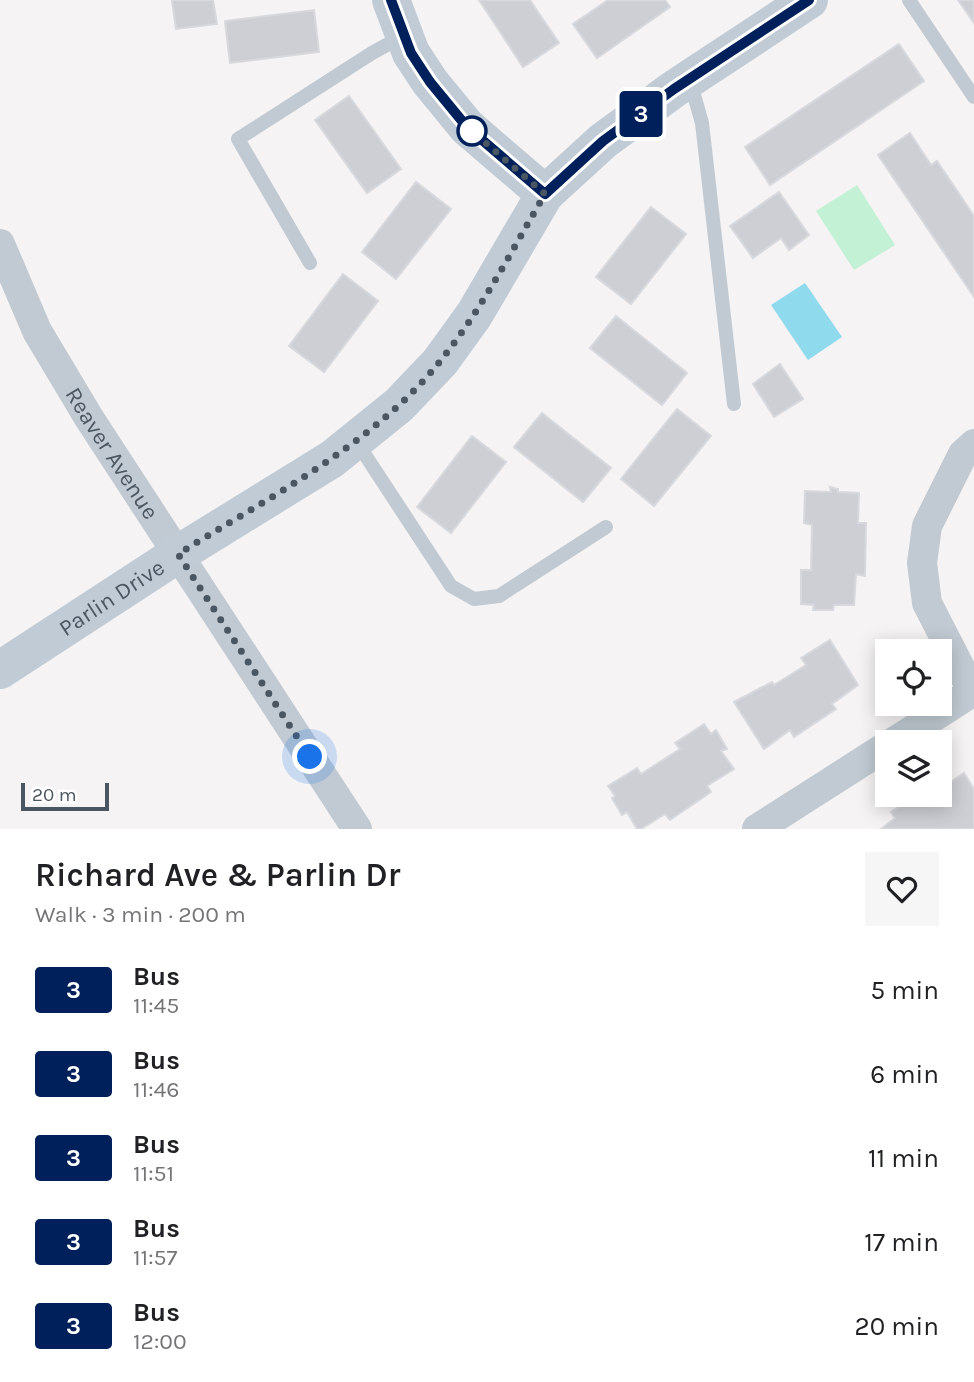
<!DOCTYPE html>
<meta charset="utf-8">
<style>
body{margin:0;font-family:Karla,sans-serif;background:#f6f6f6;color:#202124;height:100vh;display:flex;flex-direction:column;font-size:26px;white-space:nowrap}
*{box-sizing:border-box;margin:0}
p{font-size:23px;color:#757577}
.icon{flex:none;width:38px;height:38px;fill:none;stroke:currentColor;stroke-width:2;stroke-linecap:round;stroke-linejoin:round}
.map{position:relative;height:829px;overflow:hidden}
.side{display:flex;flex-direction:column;background:#fff;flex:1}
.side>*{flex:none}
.badge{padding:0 14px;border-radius:5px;font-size:24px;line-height:46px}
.buttons{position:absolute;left:875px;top:639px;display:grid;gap:14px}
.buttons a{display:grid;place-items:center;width:77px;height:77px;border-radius:0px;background:#fff;box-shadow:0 4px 18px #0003;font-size:35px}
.scale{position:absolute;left:21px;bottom:18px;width:88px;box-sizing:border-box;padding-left:7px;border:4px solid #4a5661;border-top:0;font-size:19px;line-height:24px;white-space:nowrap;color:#4a5661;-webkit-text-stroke:5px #fff;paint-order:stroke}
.you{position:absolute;width:35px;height:35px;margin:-18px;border:5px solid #fff;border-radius:50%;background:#1a73e8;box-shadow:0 0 0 10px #1a73e833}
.map>.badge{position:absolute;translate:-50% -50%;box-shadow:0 0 0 4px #fff}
.round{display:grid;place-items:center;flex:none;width:74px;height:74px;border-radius:0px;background:#f6f6f6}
.headline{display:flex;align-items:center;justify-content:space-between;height:119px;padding:0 35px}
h1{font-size:33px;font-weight:600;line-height:52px}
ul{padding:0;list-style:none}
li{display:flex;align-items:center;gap:21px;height:84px;padding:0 35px}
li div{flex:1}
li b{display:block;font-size:26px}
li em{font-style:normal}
li .badge{min-width:77px;font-weight:700;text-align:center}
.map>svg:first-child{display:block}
.green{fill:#c3f1d5}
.water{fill:#90daee}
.building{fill:#cdcfd5;stroke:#d7d9de;stroke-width:2}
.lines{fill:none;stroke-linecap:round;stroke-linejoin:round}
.lane{stroke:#c1cad2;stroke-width:14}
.street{stroke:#c1cad2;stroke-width:30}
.secondary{stroke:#c1cbd6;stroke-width:38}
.line-casing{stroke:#fff;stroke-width:16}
.line{stroke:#00205b;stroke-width:10}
.walk{stroke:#4a5661;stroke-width:7;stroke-dasharray:0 12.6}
.stop-dot{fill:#fff;stroke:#00205b;stroke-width:3.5}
.labels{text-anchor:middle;stroke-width:6;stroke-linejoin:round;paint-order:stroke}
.street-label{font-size:23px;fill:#4a5661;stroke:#fff}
</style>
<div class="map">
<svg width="974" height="829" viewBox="0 0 974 829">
<rect width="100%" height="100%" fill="#f5f3f3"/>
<path class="green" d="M 857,185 L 895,245 L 854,270 L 816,211 Z"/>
<path class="water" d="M 805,283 L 842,337 L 808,360 L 771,305 Z"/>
<g class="building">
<path d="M 172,0 L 213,0 L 217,24 L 176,29 Z"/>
<path d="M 479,0 L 530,0 L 559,43 L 523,67 Z"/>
<path d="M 608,0 L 665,0 L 670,7 L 597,58 L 573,24 Z"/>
<path d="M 958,0 L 974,0 L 974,23 Z"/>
<path d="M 314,10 L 319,52 L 230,63 L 225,21 Z"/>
<path d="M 899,44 L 924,81 L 770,185 L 745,147 Z"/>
<path d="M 349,96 L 401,169 L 367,193 L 315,120 Z"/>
<path d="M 910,133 L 931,165 L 937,161 L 974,216 L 974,297 L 878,155 Z"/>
<path d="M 416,182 L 451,209 L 396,279 L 362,252 Z"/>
<path d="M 779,192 L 809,235 L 789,250 L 781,238 L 753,258 L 730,226 Z"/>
<path d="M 651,207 L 686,234 L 631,304 L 596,277 Z"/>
<path d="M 343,274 L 378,301 L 324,372 L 289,346 Z"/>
<path d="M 616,316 L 687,373 L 662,405 L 590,348 Z"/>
<path d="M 780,364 L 803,399 L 774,417 L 753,384 Z"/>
<path d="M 677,409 L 711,436 L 654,506 L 621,479 Z"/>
<path d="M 542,413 L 611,468 L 583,502 L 514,447 Z"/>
<path d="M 472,436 L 506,462 L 451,533 L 417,507 Z"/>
<path d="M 830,487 L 838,489 L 838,492 L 859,493 L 858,523 L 866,523 L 865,576 L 856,574 L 854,605 L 834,605 L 833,610 L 813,610 L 814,605 L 801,604 L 801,570 L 811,570 L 812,525 L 804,523 L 805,491 L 831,492 Z"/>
<path d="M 830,640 L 858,685 L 832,704 L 836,709 L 794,737 L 790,730 L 764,749 L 734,702 L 772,682 L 774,685 L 806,665 L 801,658 Z"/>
<path d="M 704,724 L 711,734 L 716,730 L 727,749 L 721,751 L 734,769 L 707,786 L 711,792 L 670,820 L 665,814 L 641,829 L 637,829 L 627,812 L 622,815 L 612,798 L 615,796 L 608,786 L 637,768 L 641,774 L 680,749 L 675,743 Z"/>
<path d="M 964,773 L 974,789 L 974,829 L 881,829 L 895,818 L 891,812 L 917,794 L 940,794 L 940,789 Z"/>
</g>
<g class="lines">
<g class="lane">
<path d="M 909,0 L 974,97"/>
<path d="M 690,81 L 702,123 L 734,404"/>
<path d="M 310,263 L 238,139 L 372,53 L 403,36"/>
<path d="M 356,441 L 451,586 L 474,599 L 499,596 L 606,527"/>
</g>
<g class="street">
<path id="s1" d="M 0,244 L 37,331 L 89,418 L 357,829"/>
<path d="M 974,444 L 963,454 L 927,526 L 922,563 L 927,603 L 964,675 L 974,691"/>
<path d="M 894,742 L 974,691"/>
<path d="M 757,829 L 887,746"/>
</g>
<g class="secondary">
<path d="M 391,0 L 411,53 L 430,82 L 467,127 L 545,194"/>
<path id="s2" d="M 0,670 L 178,554 L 332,459 L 399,405 L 440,362 L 474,315 L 545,194 L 603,141 L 674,89 L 809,0"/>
</g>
</g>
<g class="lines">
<defs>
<path id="line" d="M 391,0 L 411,53 L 430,82 L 467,127 L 545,194 L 603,141 L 674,89 L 809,0"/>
</defs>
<use href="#line" class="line-casing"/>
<use href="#line" class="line"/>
<path class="walk" d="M 310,757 L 178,554 C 266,499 376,443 441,360 C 482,309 512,250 545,194 L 467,127 L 472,131"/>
</g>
<circle class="stop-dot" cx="472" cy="131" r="14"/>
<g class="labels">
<g class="street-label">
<text dy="8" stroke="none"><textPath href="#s1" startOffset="238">Reaver Avenue</textPath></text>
<text dy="8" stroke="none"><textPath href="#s2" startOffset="133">Parlin Drive</textPath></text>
</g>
</g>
</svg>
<div class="buttons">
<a><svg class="icon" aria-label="locate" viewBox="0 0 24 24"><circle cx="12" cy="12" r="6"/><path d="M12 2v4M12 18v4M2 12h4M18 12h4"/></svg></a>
<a><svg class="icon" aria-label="layers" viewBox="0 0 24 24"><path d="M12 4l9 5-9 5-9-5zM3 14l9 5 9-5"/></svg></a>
</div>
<div class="scale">20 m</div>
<div class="you" style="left:310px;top:757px"></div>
<b class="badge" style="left:641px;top:114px;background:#00205b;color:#fff">3</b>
</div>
<section class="side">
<div class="headline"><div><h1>Richard Ave &amp; Parlin Dr</h1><p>Walk · 3 min · 200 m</p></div><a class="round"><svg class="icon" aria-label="heart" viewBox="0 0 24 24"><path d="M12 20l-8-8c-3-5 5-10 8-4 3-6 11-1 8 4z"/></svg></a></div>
<ul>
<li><span class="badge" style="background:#00205b;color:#fff">3</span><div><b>Bus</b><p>11:45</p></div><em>5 min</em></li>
<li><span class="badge" style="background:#00205b;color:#fff">3</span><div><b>Bus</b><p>11:46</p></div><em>6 min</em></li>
<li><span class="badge" style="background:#00205b;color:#fff">3</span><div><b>Bus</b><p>11:51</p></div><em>11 min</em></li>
<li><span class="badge" style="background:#00205b;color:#fff">3</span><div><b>Bus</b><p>11:57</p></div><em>17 min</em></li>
<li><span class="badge" style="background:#00205b;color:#fff">3</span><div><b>Bus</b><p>12:00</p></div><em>20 min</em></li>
</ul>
</section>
